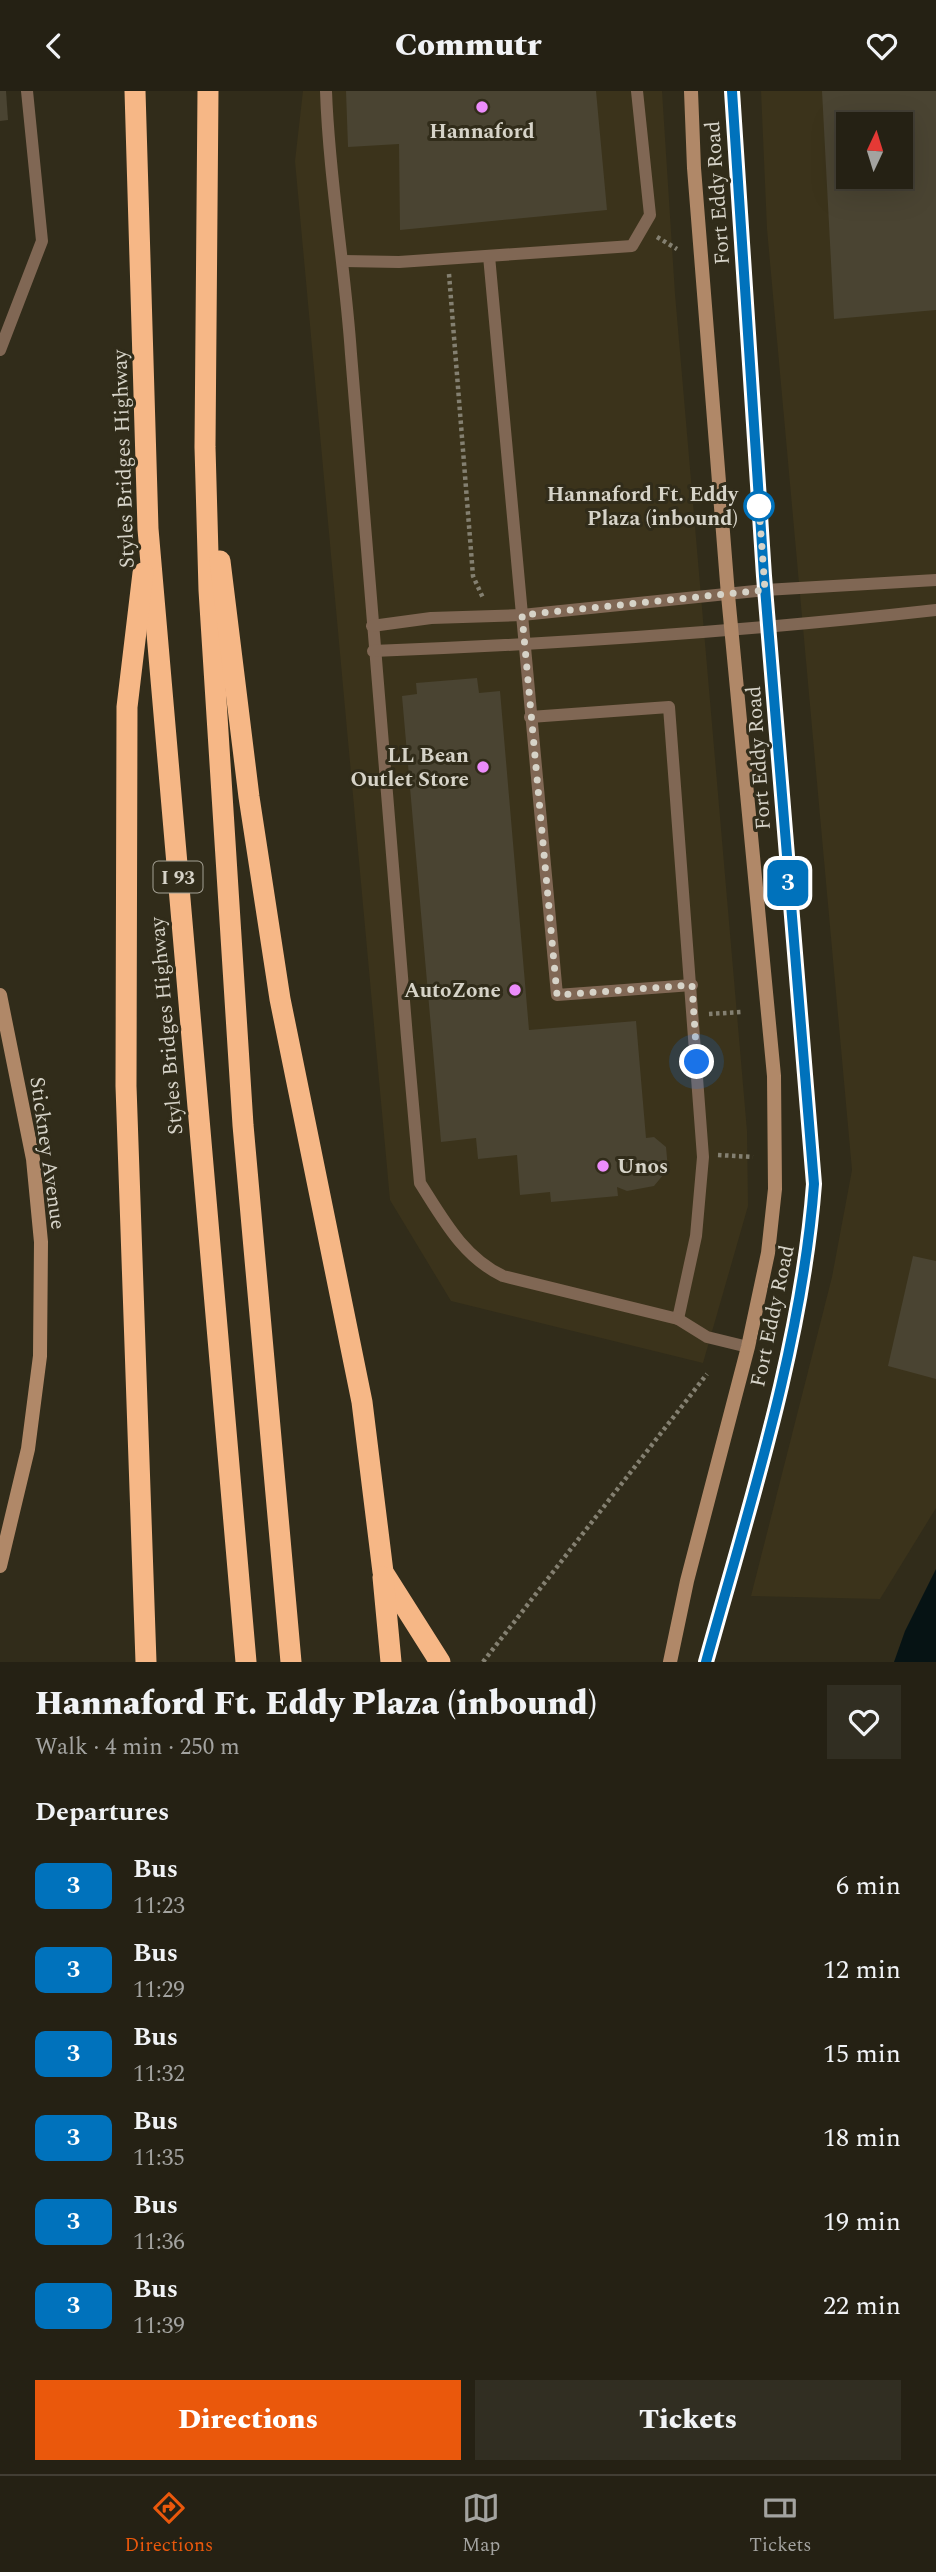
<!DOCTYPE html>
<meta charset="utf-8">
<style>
body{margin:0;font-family:Spectral,serif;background:#312e22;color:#f1f3f6;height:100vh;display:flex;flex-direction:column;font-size:26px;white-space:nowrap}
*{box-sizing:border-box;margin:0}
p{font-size:23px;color:#a3a3a0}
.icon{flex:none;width:38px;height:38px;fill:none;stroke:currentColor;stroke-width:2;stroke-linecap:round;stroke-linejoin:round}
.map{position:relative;height:1571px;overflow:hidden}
.drawer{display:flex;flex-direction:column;background:#252114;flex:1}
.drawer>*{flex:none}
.badge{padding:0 14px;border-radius:10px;font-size:24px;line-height:46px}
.needle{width:46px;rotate:4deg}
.buttons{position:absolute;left:836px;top:21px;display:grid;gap:14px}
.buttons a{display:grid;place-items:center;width:77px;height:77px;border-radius:0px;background:#252114;box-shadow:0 7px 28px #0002,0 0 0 2px #423e34;font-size:35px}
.you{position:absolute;width:35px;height:35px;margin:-18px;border:5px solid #fff;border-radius:50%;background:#1a73e8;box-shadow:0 0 0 10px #1a73e833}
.map>.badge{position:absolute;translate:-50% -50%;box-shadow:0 0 0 4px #fff}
h2{padding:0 35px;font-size:26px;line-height:63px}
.round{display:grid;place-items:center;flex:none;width:74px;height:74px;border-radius:0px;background:#312e22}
.summary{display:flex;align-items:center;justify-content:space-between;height:119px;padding:0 35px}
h1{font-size:33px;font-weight:800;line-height:52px}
.cta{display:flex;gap:14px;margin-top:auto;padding:14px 35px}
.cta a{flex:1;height:80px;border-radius:0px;background:#ea580c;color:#fff;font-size:28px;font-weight:800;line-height:80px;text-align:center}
.cta a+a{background:#312e22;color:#f1f3f6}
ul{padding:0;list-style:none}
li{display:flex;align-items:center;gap:21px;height:84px;padding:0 35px}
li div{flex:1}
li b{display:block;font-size:26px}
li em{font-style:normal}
li .badge{min-width:77px;font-weight:700;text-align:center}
header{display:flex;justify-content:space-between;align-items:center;height:91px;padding:0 35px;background:#252114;font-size:32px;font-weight:800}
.tabs{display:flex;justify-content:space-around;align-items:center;height:98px;border-top:2px solid #423e34;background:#252114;font-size:19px;color:#a3a3a0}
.tabs a{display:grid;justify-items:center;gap:4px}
.tabs .current{color:#ea580c}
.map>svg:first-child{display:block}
.built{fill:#3b331b;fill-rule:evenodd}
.water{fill:#061314}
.building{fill:#4a4432;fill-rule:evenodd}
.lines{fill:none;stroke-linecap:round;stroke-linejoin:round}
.path{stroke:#848071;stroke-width:4.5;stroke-dasharray:3.5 3.5;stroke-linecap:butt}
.lane{stroke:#806754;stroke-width:12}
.secondary{stroke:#b08868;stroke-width:14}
.highway{stroke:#f6b786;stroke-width:21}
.line-casing{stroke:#fff;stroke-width:16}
.line{stroke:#0072bc;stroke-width:10}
.walk{stroke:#d6d3c8;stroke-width:7;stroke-dasharray:0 12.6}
.poi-dot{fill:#ec8cfb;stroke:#312c1a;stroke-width:2.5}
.stop-dot{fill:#fff;stroke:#0072bc;stroke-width:3.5}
.labels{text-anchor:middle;stroke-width:6;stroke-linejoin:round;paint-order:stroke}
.shield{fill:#312c1a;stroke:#a4a194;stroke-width:2}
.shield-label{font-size:19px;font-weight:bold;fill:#d6d3c8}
.poi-label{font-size:21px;font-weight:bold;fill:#d6d3c8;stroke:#312c1a;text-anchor:end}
.street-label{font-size:21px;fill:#d6d3c8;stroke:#312c1a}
.stop-label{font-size:21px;font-weight:bold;fill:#d6d3c8;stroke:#312c1a;text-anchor:end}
</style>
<header><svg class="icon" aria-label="back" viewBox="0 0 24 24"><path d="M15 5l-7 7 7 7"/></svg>Commutr<svg class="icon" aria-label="heart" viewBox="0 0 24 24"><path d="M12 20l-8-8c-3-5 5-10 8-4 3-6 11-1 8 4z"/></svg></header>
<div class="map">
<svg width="936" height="1571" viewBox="0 0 936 1571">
<rect width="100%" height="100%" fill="#312c1a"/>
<g class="built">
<path d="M 303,0 L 662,0 L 675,203 L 747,1040 L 748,1115 L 703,1272 L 451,1210 L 390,1109 L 295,70 Z"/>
<path d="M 761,0 L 936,0 L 936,1417 L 880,1508 L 751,1505 L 832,1186 L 852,1079 L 767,138 ZM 849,33 L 901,33 L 901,86 L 849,86 Z"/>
</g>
<path class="water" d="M 936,1478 L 936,1571 L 894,1571 L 905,1540 Z"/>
<g class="building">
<path d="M 0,0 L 6,0 L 8,29 L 0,30 Z"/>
<path d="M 346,0 L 596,0 L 607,119 L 400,139 L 399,53 L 348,56 Z"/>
<path d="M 822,0 L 936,0 L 936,219 L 834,228 ZM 849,33 L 901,33 L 901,86 L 849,86 Z"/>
<path d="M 477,587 L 479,602 L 500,600 L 529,939 L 636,930 L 646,1047 L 654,1046 L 666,1056 L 668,1078 L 654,1095 L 627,1100 L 617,1096 L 618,1105 L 551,1111 L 550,1101 L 520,1104 L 517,1064 L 478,1068 L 476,1047 L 441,1051 L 402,605 L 417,603 L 416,592 Z"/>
<path d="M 913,1165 L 936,1170 L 936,1288 L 888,1275 Z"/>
</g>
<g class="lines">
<g class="path">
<path d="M 657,146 L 677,158"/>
<path d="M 449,183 L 473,485 L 483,507"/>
<path d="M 709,923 L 742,921"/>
<path d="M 718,1064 L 753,1066"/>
<path d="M 483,1571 L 707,1283"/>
</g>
<g class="lane">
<path d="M 326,0 C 329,88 345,175 351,263 C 372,540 395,816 420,1092 C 443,1128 463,1166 503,1185 L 678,1228 L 696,1145 L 703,1066 L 669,616 L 530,626"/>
<path d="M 489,165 L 557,904 L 692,894"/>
<path d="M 344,170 L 399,171 L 632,155 L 650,124 L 637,0"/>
<path d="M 0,259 L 42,150 L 27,0"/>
<path d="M 372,535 L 431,527 L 522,524 L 765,499 L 936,489"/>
<path d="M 373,560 C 561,553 749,540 936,519"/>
<path d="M 678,1228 L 707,1246 L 748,1256"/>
</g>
<g class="secondary">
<path d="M 0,904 L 33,1068 L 41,1151 L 40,1265 L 28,1358 L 0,1475"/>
<path d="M 670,1571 L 687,1490 L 748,1256 L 768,1162 L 775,1098 L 774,985 L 728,504 L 694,77 L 691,0"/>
<path d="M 706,1571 C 749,1414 801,1255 814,1092 L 763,471 L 732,0"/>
</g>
<g class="highway">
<path d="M 135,0 L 148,438 L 246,1571"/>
<path d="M 208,0 L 205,356 L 209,499 L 243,1034 L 291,1571"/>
<path d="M 220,470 L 249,706 L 280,908 L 362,1311 L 383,1481 L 440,1571"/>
<path d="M 143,482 L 127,616 L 126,995 L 146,1571"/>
<path d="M 383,1486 L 391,1571"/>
</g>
</g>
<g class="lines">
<defs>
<path id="line" d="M 706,1571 C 749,1416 802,1253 814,1093 L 764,485 L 732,0"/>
</defs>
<use href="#line" class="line-casing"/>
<use href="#line" class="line"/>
<path class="walk" d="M 697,971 L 692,894 L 557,904 L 522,524 L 765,499 L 759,415"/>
</g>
<g class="poi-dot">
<circle cx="482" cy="16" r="7"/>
<circle cx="483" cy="676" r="7"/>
<circle cx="515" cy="899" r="7"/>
<circle cx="603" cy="1075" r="7"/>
</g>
<circle class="stop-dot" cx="759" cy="415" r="14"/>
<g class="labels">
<rect class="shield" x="153.5" y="770.5" width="49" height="31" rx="5"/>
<g class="shield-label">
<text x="178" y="793">I 93</text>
</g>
<g class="poi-label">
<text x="482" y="47" text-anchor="middle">Hannaford</text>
<text x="469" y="671">LL Bean<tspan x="469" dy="24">Outlet Store</tspan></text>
<text x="501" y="906">AutoZone</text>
<text x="617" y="1082" text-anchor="start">Unos</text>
</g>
<g class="street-label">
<text transform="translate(717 102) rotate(-94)" y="7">Fort Eddy Road</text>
<text transform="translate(123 368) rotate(-92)" y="7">Styles Bridges Highway</text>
<text transform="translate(758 667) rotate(-94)" y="7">Fort Eddy Road</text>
<text transform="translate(166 935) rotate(-95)" y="7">Styles Bridges Highway</text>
<text transform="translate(48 1062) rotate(82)" y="7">Stickney Avenue</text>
<text transform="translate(772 1225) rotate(-78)" y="7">Fort Eddy Road</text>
</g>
<g class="stop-label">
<text x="738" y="410">Hannaford Ft. Eddy<tspan x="738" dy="24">Plaza (inbound)</tspan></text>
</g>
</g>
</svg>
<div class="buttons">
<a><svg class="needle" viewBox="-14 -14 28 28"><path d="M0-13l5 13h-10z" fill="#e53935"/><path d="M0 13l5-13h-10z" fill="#a3a3a0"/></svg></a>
</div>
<div class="you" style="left:697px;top:971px"></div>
<b class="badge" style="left:788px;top:792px;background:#0072bc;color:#fff">3</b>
</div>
<section class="drawer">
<div class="summary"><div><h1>Hannaford Ft. Eddy Plaza (inbound)</h1><p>Walk · 4 min · 250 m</p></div><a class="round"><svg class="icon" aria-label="heart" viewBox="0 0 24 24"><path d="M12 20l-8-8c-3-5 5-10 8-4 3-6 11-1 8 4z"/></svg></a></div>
<h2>Departures</h2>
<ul>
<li><span class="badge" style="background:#0072bc;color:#fff">3</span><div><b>Bus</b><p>11:23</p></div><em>6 min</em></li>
<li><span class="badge" style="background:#0072bc;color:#fff">3</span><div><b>Bus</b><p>11:29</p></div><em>12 min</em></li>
<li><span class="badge" style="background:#0072bc;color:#fff">3</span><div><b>Bus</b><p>11:32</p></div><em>15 min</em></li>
<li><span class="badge" style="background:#0072bc;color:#fff">3</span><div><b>Bus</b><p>11:35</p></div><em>18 min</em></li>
<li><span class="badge" style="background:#0072bc;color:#fff">3</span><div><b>Bus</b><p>11:36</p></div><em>19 min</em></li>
<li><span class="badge" style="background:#0072bc;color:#fff">3</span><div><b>Bus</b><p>11:39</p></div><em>22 min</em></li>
</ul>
<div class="cta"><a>Directions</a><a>Tickets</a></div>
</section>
<nav class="tabs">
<a class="current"><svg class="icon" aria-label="directions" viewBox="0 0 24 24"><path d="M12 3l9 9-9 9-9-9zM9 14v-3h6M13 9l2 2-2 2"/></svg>Directions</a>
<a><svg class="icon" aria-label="map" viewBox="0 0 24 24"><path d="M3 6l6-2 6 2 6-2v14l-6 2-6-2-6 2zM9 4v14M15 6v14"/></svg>Map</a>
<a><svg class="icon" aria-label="tickets" viewBox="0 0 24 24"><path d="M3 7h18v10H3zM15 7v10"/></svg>Tickets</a>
</nav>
